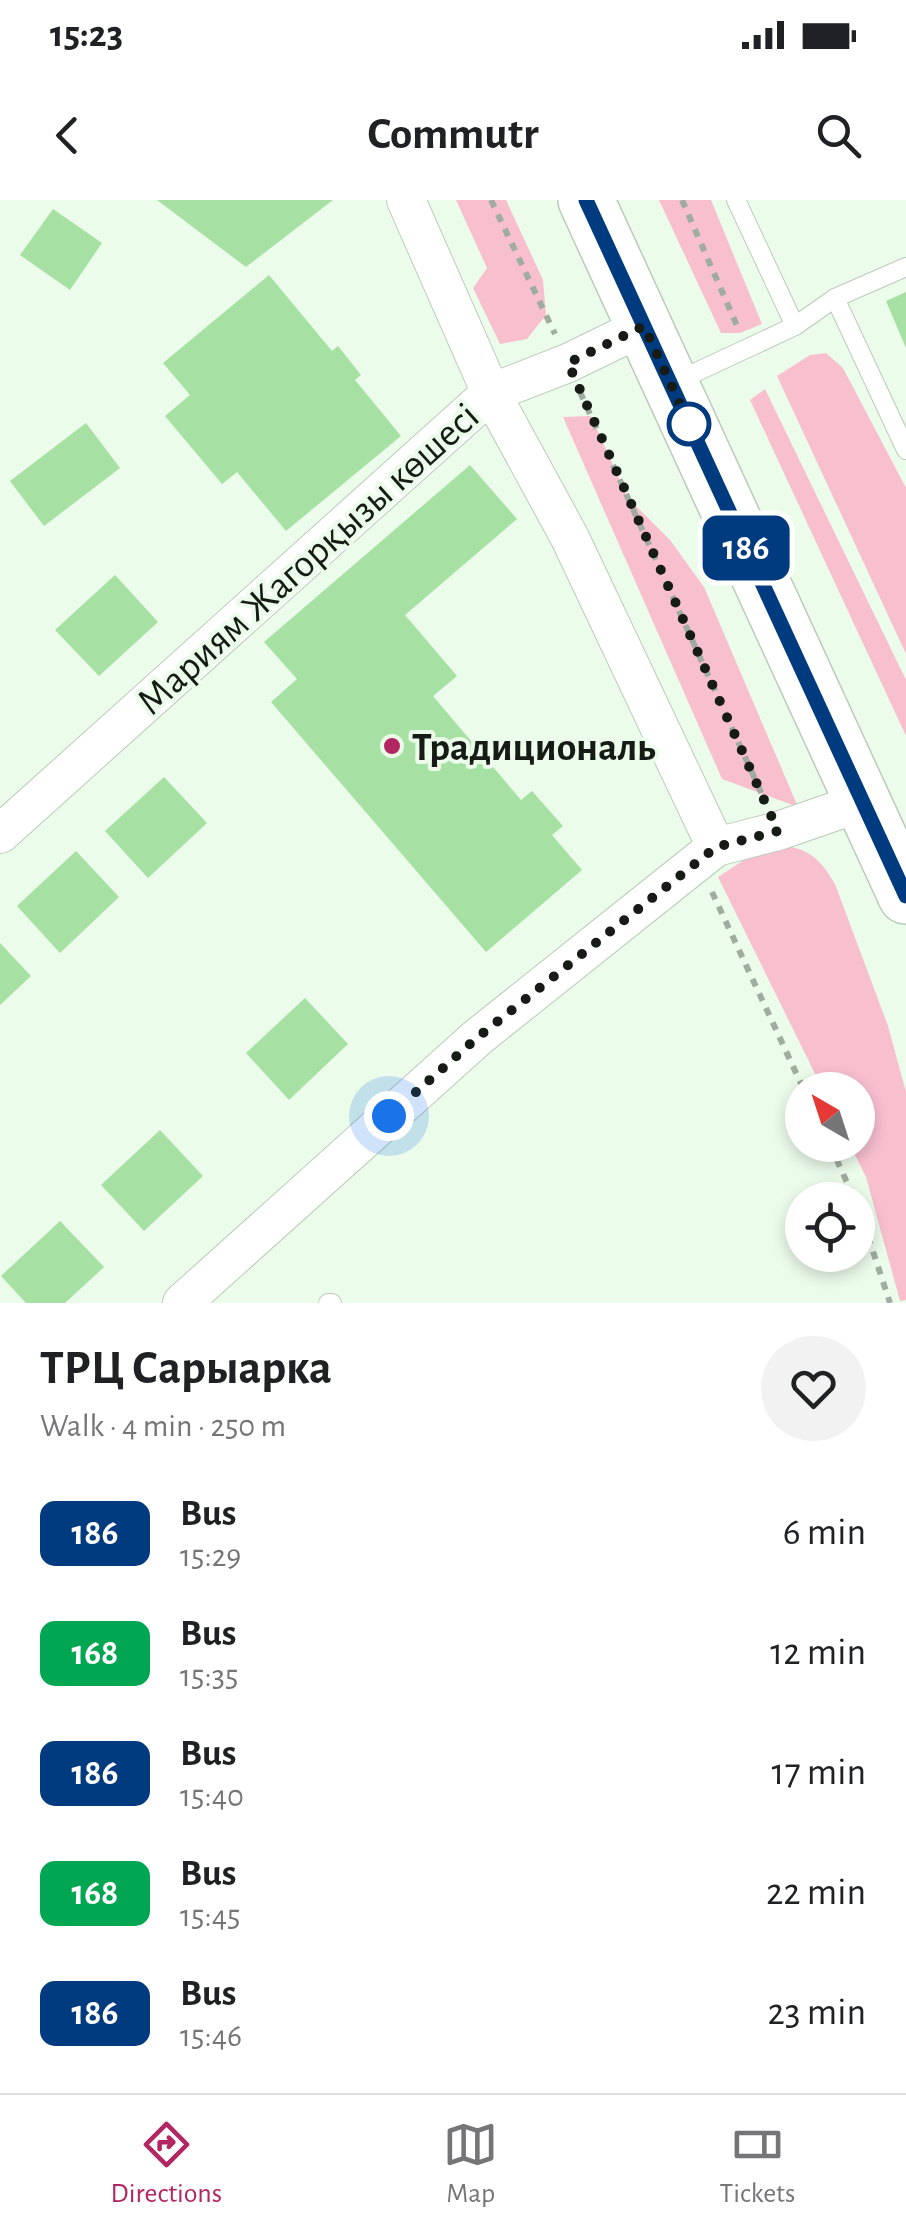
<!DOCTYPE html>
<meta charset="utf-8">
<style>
body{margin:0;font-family:"Alegreya Sans",sans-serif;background:#f2f2f2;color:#202124;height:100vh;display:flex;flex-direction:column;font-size:38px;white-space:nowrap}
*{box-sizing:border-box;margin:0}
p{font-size:32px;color:#757577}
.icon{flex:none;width:55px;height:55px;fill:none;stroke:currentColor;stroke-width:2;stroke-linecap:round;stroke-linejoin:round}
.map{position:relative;height:1103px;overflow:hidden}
.sheet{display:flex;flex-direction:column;background:#fff;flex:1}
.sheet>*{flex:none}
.badge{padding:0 20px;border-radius:15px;font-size:35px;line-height:65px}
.needle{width:65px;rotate:321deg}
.fabs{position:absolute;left:785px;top:872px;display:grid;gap:20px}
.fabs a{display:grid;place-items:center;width:90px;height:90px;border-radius:50%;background:#fff;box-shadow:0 5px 15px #0003;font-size:50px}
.you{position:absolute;width:50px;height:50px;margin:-25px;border:8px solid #fff;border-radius:50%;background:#1a73e8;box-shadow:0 0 0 15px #1a73e833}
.map>.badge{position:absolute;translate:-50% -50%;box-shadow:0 0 0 5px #fff}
.round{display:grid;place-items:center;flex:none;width:105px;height:105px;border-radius:52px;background:#f2f2f2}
.summary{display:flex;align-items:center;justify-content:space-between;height:170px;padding:0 40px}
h1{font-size:48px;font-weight:600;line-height:75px}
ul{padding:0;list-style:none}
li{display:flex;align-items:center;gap:30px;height:120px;padding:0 40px}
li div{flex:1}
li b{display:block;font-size:38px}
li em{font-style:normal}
li .badge{min-width:110px;font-weight:700;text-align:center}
.status{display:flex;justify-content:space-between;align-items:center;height:70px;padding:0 50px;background:#fff;direction:ltr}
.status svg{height:28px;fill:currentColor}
header{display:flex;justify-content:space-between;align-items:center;height:130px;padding:0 40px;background:#fff;font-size:45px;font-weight:600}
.tabs{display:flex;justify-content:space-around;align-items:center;height:140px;border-top:2px solid #e0e0e0;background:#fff;font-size:28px;color:#757577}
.tabs a{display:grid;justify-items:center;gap:5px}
.tabs .on{color:#b12663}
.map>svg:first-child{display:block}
.green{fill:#f8bfcf}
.building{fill:#a6e0a3}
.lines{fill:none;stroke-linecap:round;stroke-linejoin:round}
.service-casing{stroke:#bccabb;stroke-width:20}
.minor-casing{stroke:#bccabb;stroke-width:40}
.primary-casing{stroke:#bccabb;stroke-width:58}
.path{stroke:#a0ac9f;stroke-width:6;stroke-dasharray:8 8;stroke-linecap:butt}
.service{stroke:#fff;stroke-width:18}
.minor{stroke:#fff;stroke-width:38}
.primary{stroke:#fff;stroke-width:55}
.line-casing{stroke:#fff;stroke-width:22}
.line{stroke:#003b80;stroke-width:15}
.walk{stroke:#161b15;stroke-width:10;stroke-dasharray:0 18}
.stop-dot{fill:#fff;stroke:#003b80;stroke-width:5}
.poi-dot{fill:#b12663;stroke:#ecfceb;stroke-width:4}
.labels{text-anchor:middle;stroke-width:8;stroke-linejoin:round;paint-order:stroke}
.street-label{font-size:40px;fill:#161b15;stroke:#ecfceb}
.poi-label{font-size:40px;font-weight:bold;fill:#161b15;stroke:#ecfceb;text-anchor:start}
</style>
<div class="status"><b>15:23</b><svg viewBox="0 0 49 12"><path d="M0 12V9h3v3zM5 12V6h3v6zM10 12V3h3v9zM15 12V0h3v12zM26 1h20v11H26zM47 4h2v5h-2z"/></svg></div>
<header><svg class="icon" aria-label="back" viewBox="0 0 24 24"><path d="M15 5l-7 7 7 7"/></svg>Commutr<svg class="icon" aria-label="search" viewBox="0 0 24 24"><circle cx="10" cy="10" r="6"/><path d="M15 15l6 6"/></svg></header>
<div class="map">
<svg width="906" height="1103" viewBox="0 0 906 1103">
<rect width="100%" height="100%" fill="#ecfceb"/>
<g class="green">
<path d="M 456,0 L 506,0 L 543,80 L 546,115 L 527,139 L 500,144 L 473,88 L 487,68 Z"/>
<path d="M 659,0 L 711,0 L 762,124 L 740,133 L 721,133 Z"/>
<path d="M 826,153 L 843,168 L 906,288 L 906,454 L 777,176 L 810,155 Z"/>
<path d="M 765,189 L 906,480 L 906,536 L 750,200 Z"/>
<path d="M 591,216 L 628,298 L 670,340 L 704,387 L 798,607 L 722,579 L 563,217 Z"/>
<path d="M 768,644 C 805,647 816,652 835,684 L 888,826 L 906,892 L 906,1100 L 900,1101 L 866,977 L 850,945 L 858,945 L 858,890 L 823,890 L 718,677 Z"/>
</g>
<g class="building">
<path d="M 157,0 L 333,0 L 246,67 Z"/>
<path d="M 53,9 L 102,43 L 70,90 L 20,55 Z"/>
<path d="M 269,75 L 332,151 L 338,146 L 361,175 L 355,180 L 401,236 L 286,331 L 237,272 L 222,284 L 165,216 L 190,195 L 163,163 Z"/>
<path d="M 906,92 L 906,148 L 886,101 Z"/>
<path d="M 86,223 L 120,268 L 44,326 L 10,281 Z"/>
<path d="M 470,265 L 517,319 L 405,415 L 457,476 L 433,496 L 521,600 L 532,591 L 563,626 L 552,635 L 582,670 L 486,752 L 271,502 L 297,479 L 264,442 Z"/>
<path d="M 115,375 L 158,422 L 99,476 L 55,430 Z"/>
<path d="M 164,577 L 207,623 L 148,678 L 105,631 Z"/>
<path d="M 76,651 L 119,697 L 60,753 L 17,706 Z"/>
<path d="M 0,743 L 31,776 L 0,805 Z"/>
<path d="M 305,798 L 348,844 L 289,900 L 246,853 Z"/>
<path d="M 160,930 L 203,976 L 144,1031 L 101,985 Z"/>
<path d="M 60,1021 L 104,1067 L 65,1103 L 26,1103 L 1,1076 Z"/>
</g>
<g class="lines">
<defs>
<g id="service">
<path d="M 835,98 L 906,250"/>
<path d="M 795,126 L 835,98 L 906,67"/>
<path d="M 677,181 L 795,126 L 736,0"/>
<path d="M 328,1103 L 332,1103"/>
</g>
<g id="minor">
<path d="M 406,0 L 491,193 L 570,338 L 716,647"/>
<path d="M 0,634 L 491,193 L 568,163 L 644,126"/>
<path d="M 182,1103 L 478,837 L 716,647 L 778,631 L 862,602"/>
</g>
<path id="primary" d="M 586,0 L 906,696"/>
</defs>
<use href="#service" class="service-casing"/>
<use href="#minor" class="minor-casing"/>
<use href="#primary" class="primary-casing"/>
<g class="path">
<path d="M 491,0 L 555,134"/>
<path d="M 682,0 L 738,128"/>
<path d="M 580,192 L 764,599"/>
<path d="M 712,692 L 804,890"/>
<path d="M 830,945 L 855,1000"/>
<path d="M 858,1006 L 890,1103"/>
</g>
<use href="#service" class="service"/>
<use href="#minor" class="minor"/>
<use href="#primary" class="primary"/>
</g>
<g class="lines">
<defs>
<path id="line" d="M 586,0 L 906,696"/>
</defs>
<use href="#line" class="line-casing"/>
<use href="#line" class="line"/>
<path class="walk" d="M 389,916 L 478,837 L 716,647 L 778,631 L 568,163 L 644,126 L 689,224"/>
</g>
<circle class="stop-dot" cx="689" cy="224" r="20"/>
<circle class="poi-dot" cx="392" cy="546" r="10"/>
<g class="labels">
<g class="street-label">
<text transform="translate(307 358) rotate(-42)" y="14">Мариям Жагорқызы көшесі</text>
</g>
<g class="poi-label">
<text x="412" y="560">Традициональ</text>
</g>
</g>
</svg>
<div class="fabs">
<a><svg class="needle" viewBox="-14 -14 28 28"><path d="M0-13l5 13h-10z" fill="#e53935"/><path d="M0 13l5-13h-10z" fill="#757577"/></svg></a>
<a><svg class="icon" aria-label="locate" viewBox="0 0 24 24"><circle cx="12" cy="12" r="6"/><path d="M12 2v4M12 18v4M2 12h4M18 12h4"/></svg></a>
</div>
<div class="you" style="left:389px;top:916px"></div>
<b class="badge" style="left:746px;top:348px;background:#003b80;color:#fff">186</b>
</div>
<section class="sheet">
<div class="summary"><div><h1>ТРЦ Сарыарка</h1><p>Walk · 4 min · 250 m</p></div><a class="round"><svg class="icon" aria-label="heart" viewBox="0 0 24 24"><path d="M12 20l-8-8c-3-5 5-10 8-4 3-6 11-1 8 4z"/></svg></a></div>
<ul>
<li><span class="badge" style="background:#003b80;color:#fff">186</span><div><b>Bus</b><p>15:29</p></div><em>6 min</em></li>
<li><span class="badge" style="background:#00a651;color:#fff">168</span><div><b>Bus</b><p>15:35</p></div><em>12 min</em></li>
<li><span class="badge" style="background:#003b80;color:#fff">186</span><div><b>Bus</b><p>15:40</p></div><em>17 min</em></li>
<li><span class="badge" style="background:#00a651;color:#fff">168</span><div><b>Bus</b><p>15:45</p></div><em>22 min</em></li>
<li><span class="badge" style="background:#003b80;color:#fff">186</span><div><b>Bus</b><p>15:46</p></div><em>23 min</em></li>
</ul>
</section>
<nav class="tabs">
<a class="on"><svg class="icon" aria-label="directions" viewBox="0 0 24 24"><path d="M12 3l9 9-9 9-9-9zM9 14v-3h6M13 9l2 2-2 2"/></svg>Directions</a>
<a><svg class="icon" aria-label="map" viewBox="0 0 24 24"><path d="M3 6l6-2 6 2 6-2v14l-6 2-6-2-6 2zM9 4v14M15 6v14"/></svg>Map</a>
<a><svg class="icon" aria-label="tickets" viewBox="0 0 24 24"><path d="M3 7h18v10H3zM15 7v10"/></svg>Tickets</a>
</nav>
